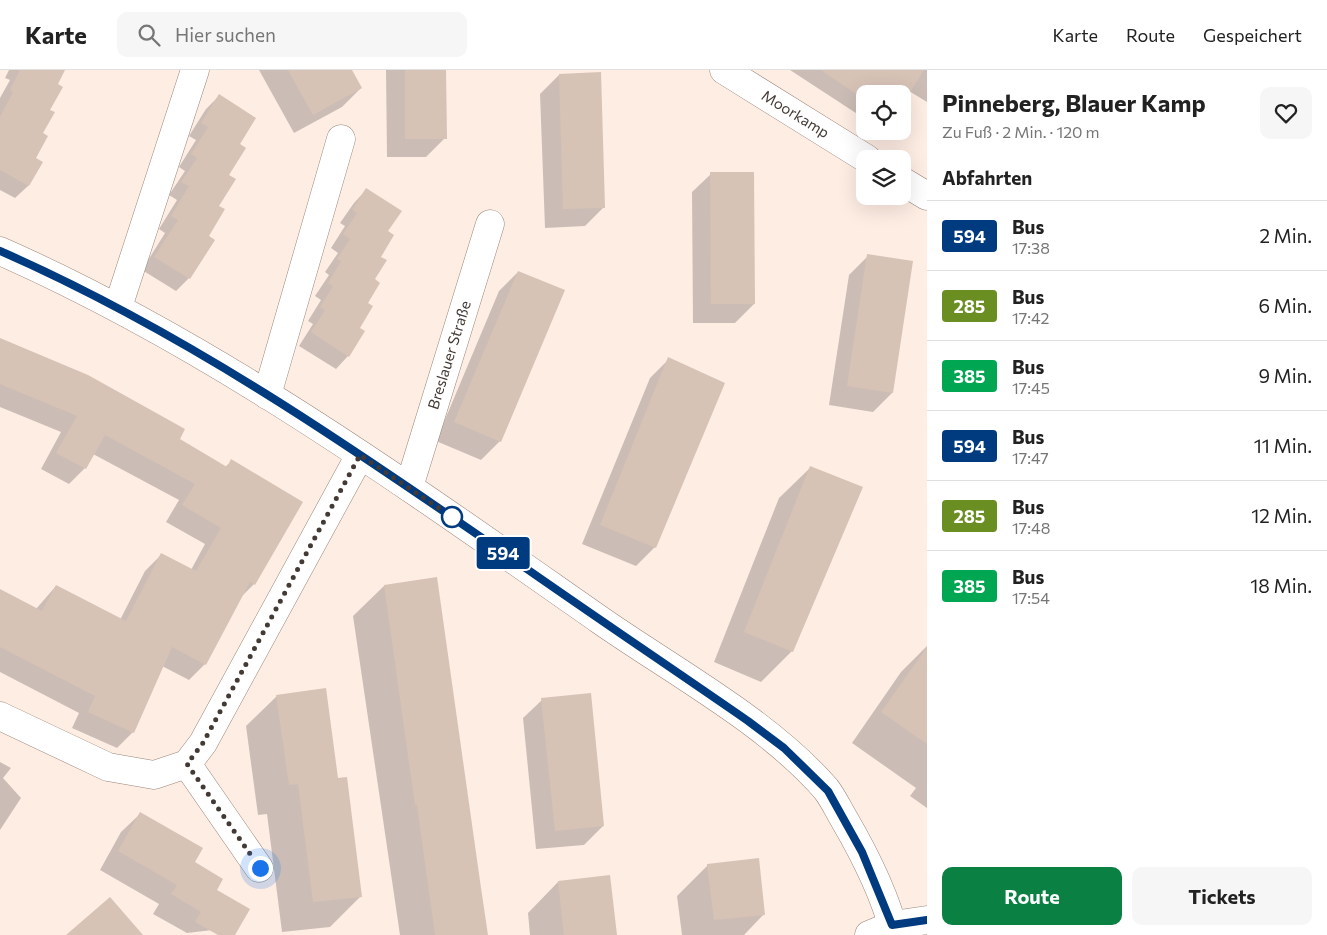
<!DOCTYPE html>
<html lang="de">
<meta charset="utf-8">
<style>
body{margin:0;font-family:Commissioner,sans-serif;background:#f6f6f6;color:#222;height:100vh;display:flex;flex-direction:column;font-size:19px;white-space:nowrap}
*{box-sizing:border-box;margin:0}
p{font-size:16px;color:#767676}
.icon{flex:none;width:28px;height:28px;fill:none;stroke:currentColor;stroke-width:2;stroke-linecap:round;stroke-linejoin:round}
.map{position:relative;flex:1;overflow:hidden}
.drawer{display:flex;flex-direction:column;background:#fff;width:400px}
.drawer>*{flex:none}
.badge{padding:0 10px;border-radius:4px;font-size:18px;line-height:32px}
.fabs{position:absolute;left:856px;top:15px;display:grid;gap:10px}
.fabs a{display:grid;place-items:center;width:55px;height:55px;border-radius:10px;background:#fff;box-shadow:0 5px 20px #0002;font-size:25px}
.you{position:absolute;width:25px;height:25px;margin:-12px;border:4px solid #fff;border-radius:50%;background:#1a73e8;box-shadow:0 0 0 8px #1a73e833}
.map>.badge{position:absolute;translate:-50% -50%;box-shadow:0 0 0 2px #fff}
h2{padding:0 15px;font-size:19px;line-height:45px}
.round{display:grid;place-items:center;flex:none;width:52px;height:52px;border-radius:10px;background:#f6f6f6}
.headline{display:flex;align-items:center;justify-content:space-between;height:85px;padding:0 15px}
h1{font-size:24px;font-weight:700;line-height:38px}
.primary-button{display:flex;gap:10px;margin-top:auto;padding:10px 15px}
.primary-button a{flex:1;height:58px;border-radius:10px;background:#0b8043;color:#fff;font-size:20px;font-weight:700;line-height:58px;text-align:center}
.primary-button a+a{background:#f6f6f6;color:#222}
ul{padding:0;list-style:none}
li{display:flex;align-items:center;gap:15px;height:70px;padding:0 15px;border-top:1px solid #e0e0e0}
li div{flex:1}
li b{display:block;font-size:19px}
li em{font-style:normal}
li .badge{min-width:55px;font-weight:700;text-align:center}
header{display:flex;align-items:center;gap:30px;box-sizing:border-box;height:70px;padding:0 25px;background:#fff;border-bottom:1px solid #e0e0e0}
header strong{font-size:24px}
nav{display:flex;gap:28px;margin-inline-start:auto;font-size:18px}
.search{width:350px;height:45px;background:#f6f6f6;display:flex;align-items:center;gap:12px;box-sizing:border-box;padding:0 18px;border-radius:10px;color:#767676;font-size:19px}
main{display:flex;flex:1;min-height:0}
.map>svg:first-child{display:block}
.shadow{fill:#0003}
.building{fill:#d7c2b6}
.lines{fill:none;stroke-linecap:round;stroke-linejoin:round}
.minor-casing{stroke:#9a867b;stroke-width:29}
.minor{stroke:#fff;stroke-width:28}
.line-casing{stroke:#fff;stroke-width:11}
.line{stroke:#003b80;stroke-width:8}
.walk{stroke:#433a35;stroke-width:5;stroke-dasharray:0 9}
.stop-dot{fill:#fff;stroke:#003b80;stroke-width:2.5}
.labels{text-anchor:middle;stroke-width:4.5;stroke-linejoin:round;paint-order:stroke}
.street-label{font-size:15px;fill:#433a35;stroke:#fefefe}
</style>
<header>
<strong>Karte</strong>
<div class="search"><svg class="icon" aria-label="search" viewBox="0 0 24 24"><circle cx="10" cy="10" r="6"/><path d="M15 15l6 6"/></svg>Hier suchen</div>
<nav><a>Karte</a><a>Route</a><a>Gespeichert</a></nav>
</header>
<main>
<div class="map">
<svg width="927" height="865" viewBox="0 0 927 865">
<rect width="100%" height="100%" fill="#feede3"/>
<g class="shadow">
<path d="M 9,0 L 64,0 L 56,15 L 28,116 L 15,128 L 0,120 L 0,28 L 10,10 L 5,8 Z"/>
<path d="M 259,0 L 351,0 L 361,18 L 342,37 L 294,63 Z"/>
<path d="M 386,0 L 445,0 L 445,68 L 426,87 L 387,87 Z"/>
<path d="M 790,0 L 927,0 L 927,32 L 909,21 L 902,24 L 865,24 L 865,49 Z"/>
<path d="M 559,5 L 604,137 L 585,156 L 545,158 L 540,24 Z"/>
<path d="M 219,26 L 238,75 L 207,166 L 189,208 L 176,221 L 142,200 L 165,163 L 159,159 L 177,130 L 169,125 L 185,101 L 179,97 L 196,70 L 189,66 L 206,39 Z"/>
<path d="M 711,104 L 754,234 L 735,253 L 693,253 L 692,122 Z"/>
<path d="M 366,120 L 387,162 L 348,286 L 336,299 L 299,276 L 313,254 L 308,251 L 321,230 L 315,226 L 329,205 L 325,202 L 338,183 L 331,178 L 345,156 L 340,153 L 354,133 Z"/>
<path d="M 868,186 L 892,323 L 873,342 L 829,335 L 849,205 Z"/>
<path d="M 518,202 L 500,371 L 481,390 L 436,371 L 499,221 Z"/>
<path d="M 0,270 L 225,397 L 232,391 L 254,514 L 239,529 L 205,594 L 189,610 L 162,596 L 133,662 L 117,678 L 72,658 L 79,643 L 0,602 L 0,531 L 36,539 L 56,516 L 120,550 L 145,501 L 162,484 L 191,500 L 205,474 L 166,452 L 179,430 L 93,384 L 85,398 L 69,414 L 41,399 L 61,362 L 0,337 Z"/>
<path d="M 669,289 L 655,477 L 636,496 L 582,474 L 650,308 Z"/>
<path d="M 810,398 L 792,581 L 761,612 L 714,592 L 779,428 Z"/>
<path d="M 436,508 L 487,865 L 400,865 L 353,546 L 384,516 Z"/>
<path d="M 927,576 L 927,738 L 910,726 L 916,718 L 852,673 L 901,602 Z"/>
<path d="M 277,626 L 337,710 L 361,826 L 330,857 L 282,862 L 267,744 L 258,745 L 246,656 Z"/>
<path d="M 542,630 L 603,756 L 584,775 L 536,779 L 523,648 Z"/>
<path d="M 0,692 L 11,698 L 3,708 L 21,728 L 0,760 Z"/>
<path d="M 140,744 L 193,793 L 215,821 L 230,858 L 187,863 L 153,844 L 159,834 L 100,800 L 121,762 Z"/>
<path d="M 708,795 L 764,844 L 744,865 L 682,865 L 677,826 Z"/>
<path d="M 558,812 L 616,865 L 530,865 L 528,843 Z"/>
</g>
<g class="building">
<path d="M 20,0 L 65,0 L 58,14 L 63,17 L 50,40 L 55,42 L 43,63 L 48,66 L 36,88 L 43,92 L 29,116 L 0,100 L 0,47 L 13,22 L 10,20 Z"/>
<path d="M 288,0 L 352,0 L 362,18 L 313,45 Z"/>
<path d="M 405,0 L 446,0 L 447,69 L 405,69 Z"/>
<path d="M 821,0 L 924,0 L 902,35 L 902,24 L 865,24 L 865,30 Z"/>
<path d="M 601,2 L 605,138 L 563,139 L 559,4 Z"/>
<path d="M 219,24 L 256,48 L 240,74 L 246,78 L 229,105 L 236,109 L 219,136 L 225,139 L 209,166 L 215,170 L 190,209 L 154,187 L 178,150 L 171,146 L 189,116 L 181,112 L 197,88 L 191,84 L 208,57 L 201,53 Z"/>
<path d="M 710,102 L 754,102 L 755,234 L 711,234 Z"/>
<path d="M 366,118 L 402,141 L 388,161 L 394,165 L 381,187 L 387,190 L 375,209 L 380,213 L 368,233 L 373,236 L 360,258 L 365,261 L 349,287 L 311,262 L 325,240 L 320,237 L 333,216 L 328,213 L 341,191 L 337,189 L 350,169 L 343,164 L 357,143 L 352,140 Z"/>
<path d="M 867,184 L 913,191 L 893,323 L 847,316 Z"/>
<path d="M 518,201 L 565,220 L 501,372 L 454,352 Z"/>
<path d="M 0,268 L 88,305 L 185,359 L 180,369 L 227,397 L 231,389 L 303,432 L 255,515 L 250,512 L 206,595 L 172,577 L 134,663 L 88,642 L 95,626 L 0,577 L 0,519 L 42,541 L 56,515 L 126,551 L 161,483 L 196,501 L 221,458 L 182,435 L 195,414 L 105,365 L 86,399 L 56,383 L 77,346 L 0,314 Z"/>
<path d="M 668,287 L 725,313 L 656,478 L 600,455 Z"/>
<path d="M 810,396 L 863,417 L 793,582 L 744,562 Z"/>
<path d="M 437,507 L 481,818 L 488,865 L 435,865 L 417,735 L 415,735 L 384,515 Z"/>
<path d="M 927,577 L 927,674 L 881,642 Z"/>
<path d="M 326,618 L 338,708 L 347,707 L 362,827 L 313,832 L 298,714 L 289,715 L 276,625 Z"/>
<path d="M 591,623 L 604,756 L 555,761 L 541,628 Z"/>
<path d="M 140,742 L 203,778 L 195,792 L 223,809 L 217,820 L 250,839 L 235,865 L 218,865 L 195,852 L 201,842 L 171,824 L 177,815 L 118,781 Z"/>
<path d="M 759,788 L 765,845 L 714,850 L 707,794 Z"/>
<path d="M 610,805 L 617,865 L 564,865 L 558,811 Z"/>
<path d="M 110,827 L 143,865 L 66,865 Z"/>
</g>
<g class="lines">
<defs>
<g id="minor">
<path id="s1" d="M 724,0 L 867,89"/>
<path d="M 902,111 L 927,126"/>
<path d="M 0,181 C 215,276 408,416 600,550 C 673,601 768,652 826,719 C 833,728 838,739 844,749 C 865,785 885,824 895,865"/>
<path d="M 118,237 L 195,0"/>
<path d="M 267,325 L 341,69"/>
<path id="s2" d="M 409,417 L 490,154"/>
<path d="M 0,646 L 108,697 L 154,705 L 187,694 L 203,673 L 360,385"/>
<path d="M 187,694 L 259,798"/>
<path d="M 869,865 L 893,855 L 927,850"/>
</g>
</defs>
<use href="#minor" class="minor-casing"/>
<use href="#minor" class="minor"/>
</g>
<g class="lines">
<defs>
<path id="line" d="M 0,181 C 183,261 350,376 514,490 C 591,544 670,597 748,651 L 784,678 L 828,721 L 862,782 L 892,855 L 927,850"/>
</defs>
<use href="#line" class="line-casing"/>
<use href="#line" class="line"/>
<path class="walk" d="M 260,798 L 187,694 L 203,673 L 360,385 L 452,447"/>
</g>
<circle class="stop-dot" cx="452" cy="447" r="10"/>
<g class="labels">
<g class="street-label">
<text dy="5" stroke="none"><textPath href="#s1" startOffset="84">Moorkamp</textPath></text>
<text dy="5" stroke="none"><textPath href="#s2" startOffset="138">Breslauer Straße</textPath></text>
</g>
</g>
</svg>
<div class="fabs">
<a><svg class="icon" aria-label="locate" viewBox="0 0 24 24"><circle cx="12" cy="12" r="6"/><path d="M12 2v4M12 18v4M2 12h4M18 12h4"/></svg></a>
<a><svg class="icon" aria-label="layers" viewBox="0 0 24 24"><path d="M12 4l9 5-9 5-9-5zM3 14l9 5 9-5"/></svg></a>
</div>
<div class="you" style="left:260px;top:798px"></div>
<b class="badge" style="left:503px;top:483px;background:#003b80;color:#fff">594</b>
</div>
<section class="drawer">
<div class="headline"><div><h1>Pinneberg, Blauer Kamp</h1><p>Zu Fuß · 2 Min. · 120 m</p></div><a class="round"><svg class="icon" aria-label="heart" viewBox="0 0 24 24"><path d="M12 20l-8-8c-3-5 5-10 8-4 3-6 11-1 8 4z"/></svg></a></div>
<h2>Abfahrten</h2>
<ul>
<li><span class="badge" style="background:#003b80;color:#fff">594</span><div><b>Bus</b><p>17:38</p></div><em>2 Min.</em></li>
<li><span class="badge" style="background:#6b8e23;color:#fff">285</span><div><b>Bus</b><p>17:42</p></div><em>6 Min.</em></li>
<li><span class="badge" style="background:#00a651;color:#fff">385</span><div><b>Bus</b><p>17:45</p></div><em>9 Min.</em></li>
<li><span class="badge" style="background:#003b80;color:#fff">594</span><div><b>Bus</b><p>17:47</p></div><em>11 Min.</em></li>
<li><span class="badge" style="background:#6b8e23;color:#fff">285</span><div><b>Bus</b><p>17:48</p></div><em>12 Min.</em></li>
<li><span class="badge" style="background:#00a651;color:#fff">385</span><div><b>Bus</b><p>17:54</p></div><em>18 Min.</em></li>
</ul>
<div class="primary-button"><a>Route</a><a>Tickets</a></div>
</section>
</main>
